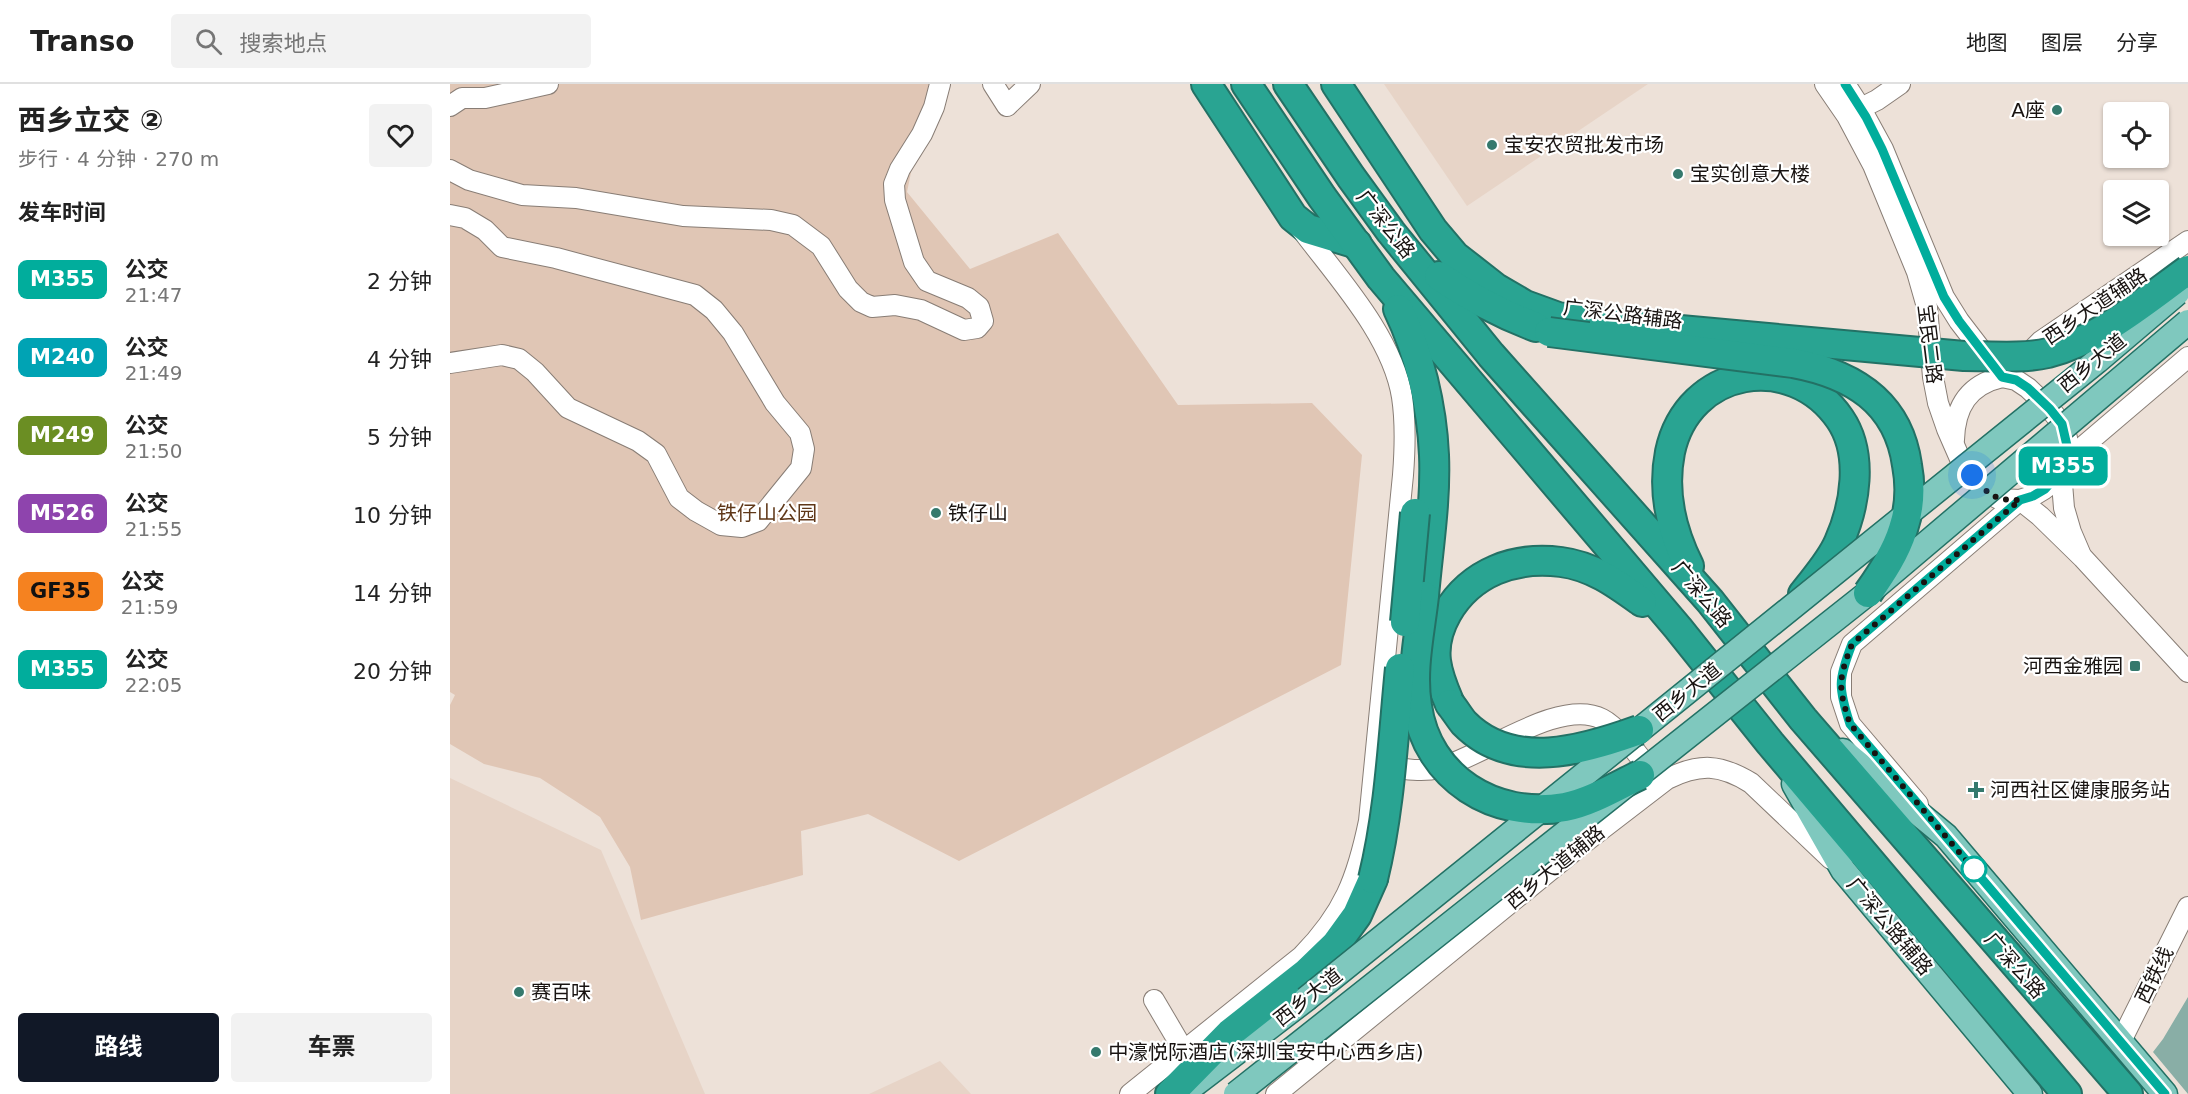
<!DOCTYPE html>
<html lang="zh">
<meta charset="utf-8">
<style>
body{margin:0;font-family:"DejaVu Sans","Noto Sans SC",sans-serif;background:#f2f2f2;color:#222;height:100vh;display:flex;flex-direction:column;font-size:22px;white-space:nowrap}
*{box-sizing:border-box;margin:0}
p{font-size:20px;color:#767676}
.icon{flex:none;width:33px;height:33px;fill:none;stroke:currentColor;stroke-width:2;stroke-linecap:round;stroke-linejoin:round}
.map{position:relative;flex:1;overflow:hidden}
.details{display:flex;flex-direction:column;background:#fff;width:450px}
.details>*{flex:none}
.badge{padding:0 12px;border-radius:9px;font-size:21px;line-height:39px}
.tools{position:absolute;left:1653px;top:18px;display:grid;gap:12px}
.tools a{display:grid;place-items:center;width:66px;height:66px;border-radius:6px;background:#fff;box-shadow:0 2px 4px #0004;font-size:30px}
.you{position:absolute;width:30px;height:30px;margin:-15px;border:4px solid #fff;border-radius:50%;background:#1a73e8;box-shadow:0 0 0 9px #1a73e833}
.map>.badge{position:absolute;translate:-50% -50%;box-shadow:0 0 0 3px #fff}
h2{padding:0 18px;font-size:22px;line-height:54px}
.round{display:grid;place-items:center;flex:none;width:63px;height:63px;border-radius:6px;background:#f2f2f2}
.summary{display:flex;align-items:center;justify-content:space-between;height:102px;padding:0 18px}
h1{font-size:28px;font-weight:700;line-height:45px}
.primary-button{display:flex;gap:12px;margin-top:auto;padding:12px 18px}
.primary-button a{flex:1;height:69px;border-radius:6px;background:#111827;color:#fff;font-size:24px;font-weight:700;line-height:69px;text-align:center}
.primary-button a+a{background:#f2f2f2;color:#222}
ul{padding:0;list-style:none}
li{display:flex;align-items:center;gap:18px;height:78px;padding:0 18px}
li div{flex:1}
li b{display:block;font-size:22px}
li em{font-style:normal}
li .badge{min-width:66px;font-weight:700;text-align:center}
header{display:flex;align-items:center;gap:36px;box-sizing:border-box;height:84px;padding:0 30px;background:#fff;border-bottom:2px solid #e0e0e0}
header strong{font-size:28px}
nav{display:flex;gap:33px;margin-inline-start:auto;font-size:21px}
.search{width:420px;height:54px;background:#f2f2f2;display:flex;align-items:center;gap:15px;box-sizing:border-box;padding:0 21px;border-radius:6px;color:#767676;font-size:22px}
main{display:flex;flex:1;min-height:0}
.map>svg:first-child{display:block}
.built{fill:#e7d4c7}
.green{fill:#e0c6b5}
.water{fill:#89aea6}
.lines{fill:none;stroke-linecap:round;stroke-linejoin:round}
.minor-casing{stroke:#887d75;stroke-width:22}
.major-casing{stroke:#237165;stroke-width:27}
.highway-casing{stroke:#237165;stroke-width:32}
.minor{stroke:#fff;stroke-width:20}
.major{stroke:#7fc8be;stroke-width:24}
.highway{stroke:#29a492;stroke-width:28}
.major-bridge-casing{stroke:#237165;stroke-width:27;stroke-linecap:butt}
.highway-bridge-casing{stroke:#237165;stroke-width:32;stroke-linecap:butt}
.major-bridge{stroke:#7fc8be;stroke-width:24}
.highway-bridge{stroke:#29a492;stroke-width:28}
.line-casing{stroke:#fff;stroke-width:14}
.line{stroke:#01ad9c;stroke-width:9}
.walk{stroke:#181311;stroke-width:6;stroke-dasharray:0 10.8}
.poi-dot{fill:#35796d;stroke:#fff;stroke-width:2}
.stop-dot{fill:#fff;stroke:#01ad9c;stroke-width:3}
.labels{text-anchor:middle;stroke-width:4.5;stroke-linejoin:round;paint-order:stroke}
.poi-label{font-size:20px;fill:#181311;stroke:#fff;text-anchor:start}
.street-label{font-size:20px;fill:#181311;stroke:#fff}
.park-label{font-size:20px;fill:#5f3718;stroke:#fff}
</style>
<header>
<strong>Transo</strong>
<div class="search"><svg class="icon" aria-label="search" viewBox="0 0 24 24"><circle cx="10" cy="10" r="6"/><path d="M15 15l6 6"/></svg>搜索地点</div>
<nav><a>地图</a><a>图层</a><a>分享</a></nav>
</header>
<main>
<section class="details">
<div class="summary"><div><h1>西乡立交 ②</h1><p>步行 · 4 分钟 · 270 m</p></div><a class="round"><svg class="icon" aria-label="heart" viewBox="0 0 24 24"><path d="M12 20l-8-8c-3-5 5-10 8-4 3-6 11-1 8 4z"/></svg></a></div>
<h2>发车时间</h2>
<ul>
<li><span class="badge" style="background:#01ad9c;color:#fff">M355</span><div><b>公交</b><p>21:47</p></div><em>2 分钟</em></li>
<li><span class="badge" style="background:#00a3b4;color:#fff">M240</span><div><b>公交</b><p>21:49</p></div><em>4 分钟</em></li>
<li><span class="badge" style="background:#6b8e23;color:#fff">M249</span><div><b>公交</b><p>21:50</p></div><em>5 分钟</em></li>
<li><span class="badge" style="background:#8e44ad;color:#fff">M526</span><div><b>公交</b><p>21:55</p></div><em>10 分钟</em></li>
<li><span class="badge" style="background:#f58220;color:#111">GF35</span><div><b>公交</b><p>21:59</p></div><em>14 分钟</em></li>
<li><span class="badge" style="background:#01ad9c;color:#fff">M355</span><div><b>公交</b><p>22:05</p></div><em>20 分钟</em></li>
</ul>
<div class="primary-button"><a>路线</a><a>车票</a></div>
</section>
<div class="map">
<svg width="1738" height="1010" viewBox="0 0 1738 1010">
<rect width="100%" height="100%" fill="#ede1d8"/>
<g class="built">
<path d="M 934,0 L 1198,0 L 1017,122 Z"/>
<path d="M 0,694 L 151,766 L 255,1010 L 0,1010 Z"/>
<path d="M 490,977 L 521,1010 L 419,1010 Z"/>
</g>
<path class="green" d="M 0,0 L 479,0 L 457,108 L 520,185 L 608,149 L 728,321 L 862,319 L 912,371 L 891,581 L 509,777 L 418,730 L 351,747 L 353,791 L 191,836 L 180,783 L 150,733 L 90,694 L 34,680 L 0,660 L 0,621 L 5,611 L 0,608 Z"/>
<path class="water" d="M 1738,913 L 1738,1010 L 1703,968 L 1713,955 Z"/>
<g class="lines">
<defs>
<g id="minor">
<path d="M 543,0 L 557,22 L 580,0"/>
<path d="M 1375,0 L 1397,32 L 1423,81 L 1467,188 L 1477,223 L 1483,293 L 1488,319 L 1497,345 L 1511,377 L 1532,405 L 1541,411 L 1549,415 L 1570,416 L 1590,432 L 1633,474 L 1738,588"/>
<path d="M 1395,0 L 1410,23 L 1433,65 L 1494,213 L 1509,237 L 1552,293 L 1566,296 L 1578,304 L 1600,325 L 1612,340 L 1617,354 L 1618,366 L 1611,387 L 1614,424 L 1621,448 L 1630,469"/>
<path d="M 0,22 L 12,14 L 35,14 L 98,0"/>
<path d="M 1401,29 L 1427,16 L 1450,0"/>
<path d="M 0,86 L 19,96 L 72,111 L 126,114 L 233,132 L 321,136 L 343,141 L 371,162 L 398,205 L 411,218 L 422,223 L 445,221 L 471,226 L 514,246 L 527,244 L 533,237 L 529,223 L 518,214 L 477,197 L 464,178 L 445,116 L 444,100 L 450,85 L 472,50 L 484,23 L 490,0"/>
<path d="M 0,131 L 15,134 L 35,146 L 52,163 L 106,174 L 245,211 L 264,226 L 283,249 L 325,319 L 350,349 L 354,365 L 351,384 L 308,437 L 292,443 L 271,441 L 246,427 L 229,414 L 206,370 L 188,357 L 118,324 L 85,288 L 69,275 L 52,271 L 0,279"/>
<path d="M 1576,272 L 1591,257 L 1738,157"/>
<path d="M 1504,356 C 1505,323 1518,301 1552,293"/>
<path d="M 1616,377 L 1738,273"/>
<path d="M 930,681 C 949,684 970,689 989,684 C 1032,673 1109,613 1152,635 C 1170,644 1194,679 1207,695"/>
<path d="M 1468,720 L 1400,640 L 1391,613 L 1391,588 L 1402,560 L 1570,416 C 1589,411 1600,403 1611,387"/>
<path d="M 704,916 L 734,967"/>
<path d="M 1670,959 L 1738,823"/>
<path d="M 680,1010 L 852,872 C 894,829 907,795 919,737 L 953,391 C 955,365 956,339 952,313 C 942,251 886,192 849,142"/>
<path d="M 826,1010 L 1135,758 L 1217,695 C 1250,679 1270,680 1301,699 L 1381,775"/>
</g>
<g id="major">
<path d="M 1393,667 L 1496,752 L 1715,1010"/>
<path d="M 1344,700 L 1393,786 L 1580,1010"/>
<path d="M 741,1003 L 856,915"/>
</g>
<g id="highway">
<path d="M 756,0 L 843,133 L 858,145 L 907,160"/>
<path d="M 796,0 L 872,113 L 931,194 L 1228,544 L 1320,659 L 1617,1010"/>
<path d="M 838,0 L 901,93 L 941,148 L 1041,271 L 1260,517 L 1353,635 L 1678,1010"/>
<path d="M 886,0 L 983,146 L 1005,172 L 1046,204 L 1075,221 L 1108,233 L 1154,239"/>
<path d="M 989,192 C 1021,214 1049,229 1086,243"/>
<path d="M 948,225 C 969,268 982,323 984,371 C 986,418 978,465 974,512"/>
<path d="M 1239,482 C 1221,446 1212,408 1220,368 C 1238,283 1342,265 1390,335 C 1414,370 1405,422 1389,458 C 1381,477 1366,493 1353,510"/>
<path d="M 1000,620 C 994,606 988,593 986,577 C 984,560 989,543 997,529 C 1021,488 1065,472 1111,478 C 1143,482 1167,500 1192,518"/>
<path d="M 720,1010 L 780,949 L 856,889 L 886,860 L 907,831 L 923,795"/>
</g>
</defs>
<use href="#minor" class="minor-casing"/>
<use href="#major" class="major-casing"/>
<use href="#highway" class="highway-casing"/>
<use href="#minor" class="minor"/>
<use href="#major" class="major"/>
<use href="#highway" class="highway"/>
<defs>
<g id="major-bridge">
<path d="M 856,915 L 1647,277 L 1727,209"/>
<path d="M 786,1010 L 1418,509 L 1738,238"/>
</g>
<g id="highway-bridge">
<path d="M 1154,239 L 1514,272 C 1541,272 1571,275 1598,269 C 1650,256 1695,217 1738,186"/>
<path d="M 1099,248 L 1343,279 C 1402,290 1448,317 1457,381 C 1461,402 1460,424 1453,445 C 1446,468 1432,489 1418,509"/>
<path d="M 974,512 C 970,548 961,586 967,622 C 977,694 1045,736 1115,723 C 1141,718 1167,702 1190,691"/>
<path d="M 955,538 L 965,429"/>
<path d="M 1000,620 C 1005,626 1009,633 1014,639 C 1062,688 1134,666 1189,646"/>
<path d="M 923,795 C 940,726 943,654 950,584"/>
</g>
</defs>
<use href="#major-bridge" class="major-bridge-casing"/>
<use href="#highway-bridge" class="highway-bridge-casing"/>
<use href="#major-bridge" class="major-bridge"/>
<use href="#highway-bridge" class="highway-bridge"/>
</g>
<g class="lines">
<defs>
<path id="line" d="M 1395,0 L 1416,33 L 1432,65 L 1494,213 L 1509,237 L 1552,293 L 1566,296 L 1578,304 L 1600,325 L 1612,340 L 1618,366 L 1611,387 L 1595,405 L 1583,412 L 1570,416 L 1402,560 C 1388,596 1388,603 1400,640 L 1715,1010"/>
</defs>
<use href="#line" class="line-casing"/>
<use href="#line" class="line"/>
<path class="walk" d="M 1522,391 C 1537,410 1545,417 1570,416 L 1402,560 C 1388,596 1388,603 1400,640 L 1526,788 L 1524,785"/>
</g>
<g class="poi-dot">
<circle cx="1607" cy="26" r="6"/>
<circle cx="1042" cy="61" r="6"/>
<circle cx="1228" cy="90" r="6"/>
<circle cx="486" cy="429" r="6"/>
<rect x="1679" y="576" width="12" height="12" rx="3"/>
<path d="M1523 697h6v6h6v6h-6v6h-6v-6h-6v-6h6z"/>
<circle cx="69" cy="908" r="6"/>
<circle cx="646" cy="968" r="6"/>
</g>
<circle class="stop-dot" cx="1524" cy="785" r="12"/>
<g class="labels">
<g class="poi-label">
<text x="1595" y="33" text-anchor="end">A座</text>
<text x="1054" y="68">宝安农贸批发市场</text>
<text x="1240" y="97">宝实创意大楼</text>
<text x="498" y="436">铁仔山</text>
<text x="1673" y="589" text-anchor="end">河西金雅园</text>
<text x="1540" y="713">河西社区健康服务站</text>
<text x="81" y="915">赛百味</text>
<text x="658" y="975">中濠悦际酒店(深圳宝安中心西乡店)</text>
</g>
<g class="street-label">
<text transform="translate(936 140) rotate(52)" y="7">广深公路</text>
<text transform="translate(1645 222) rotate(-34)" y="7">西乡大道辅路</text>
<text transform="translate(1173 230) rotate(7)" y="7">广深公路辅路</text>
<text transform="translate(1480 260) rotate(83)" y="7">宝民二路</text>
<text transform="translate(1642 279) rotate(-39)" y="7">西乡大道</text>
<text transform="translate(1252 510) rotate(50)" y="7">广深公路</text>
<text transform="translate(1237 608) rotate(-39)" y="7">西乡大道</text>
<text transform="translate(1105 783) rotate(-39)" y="7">西乡大道辅路</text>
<text transform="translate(1440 842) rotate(50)" y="7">广深公路辅路</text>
<text transform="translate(1565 881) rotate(49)" y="7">广深公路</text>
<text transform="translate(1704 891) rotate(-64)" y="7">西铁线</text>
<text transform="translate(858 913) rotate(-38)" y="7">西乡大道</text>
</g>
<g class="park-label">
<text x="317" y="436">铁仔山公园</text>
</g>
</g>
</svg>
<div class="tools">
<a><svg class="icon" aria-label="locate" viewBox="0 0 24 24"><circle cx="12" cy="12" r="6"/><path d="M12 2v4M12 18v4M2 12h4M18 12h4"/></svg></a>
<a><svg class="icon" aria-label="layers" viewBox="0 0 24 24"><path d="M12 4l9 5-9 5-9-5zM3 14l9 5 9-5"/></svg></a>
</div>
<div class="you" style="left:1522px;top:391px"></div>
<b class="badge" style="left:1613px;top:382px;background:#01ad9c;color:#fff">M355</b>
</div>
</main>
